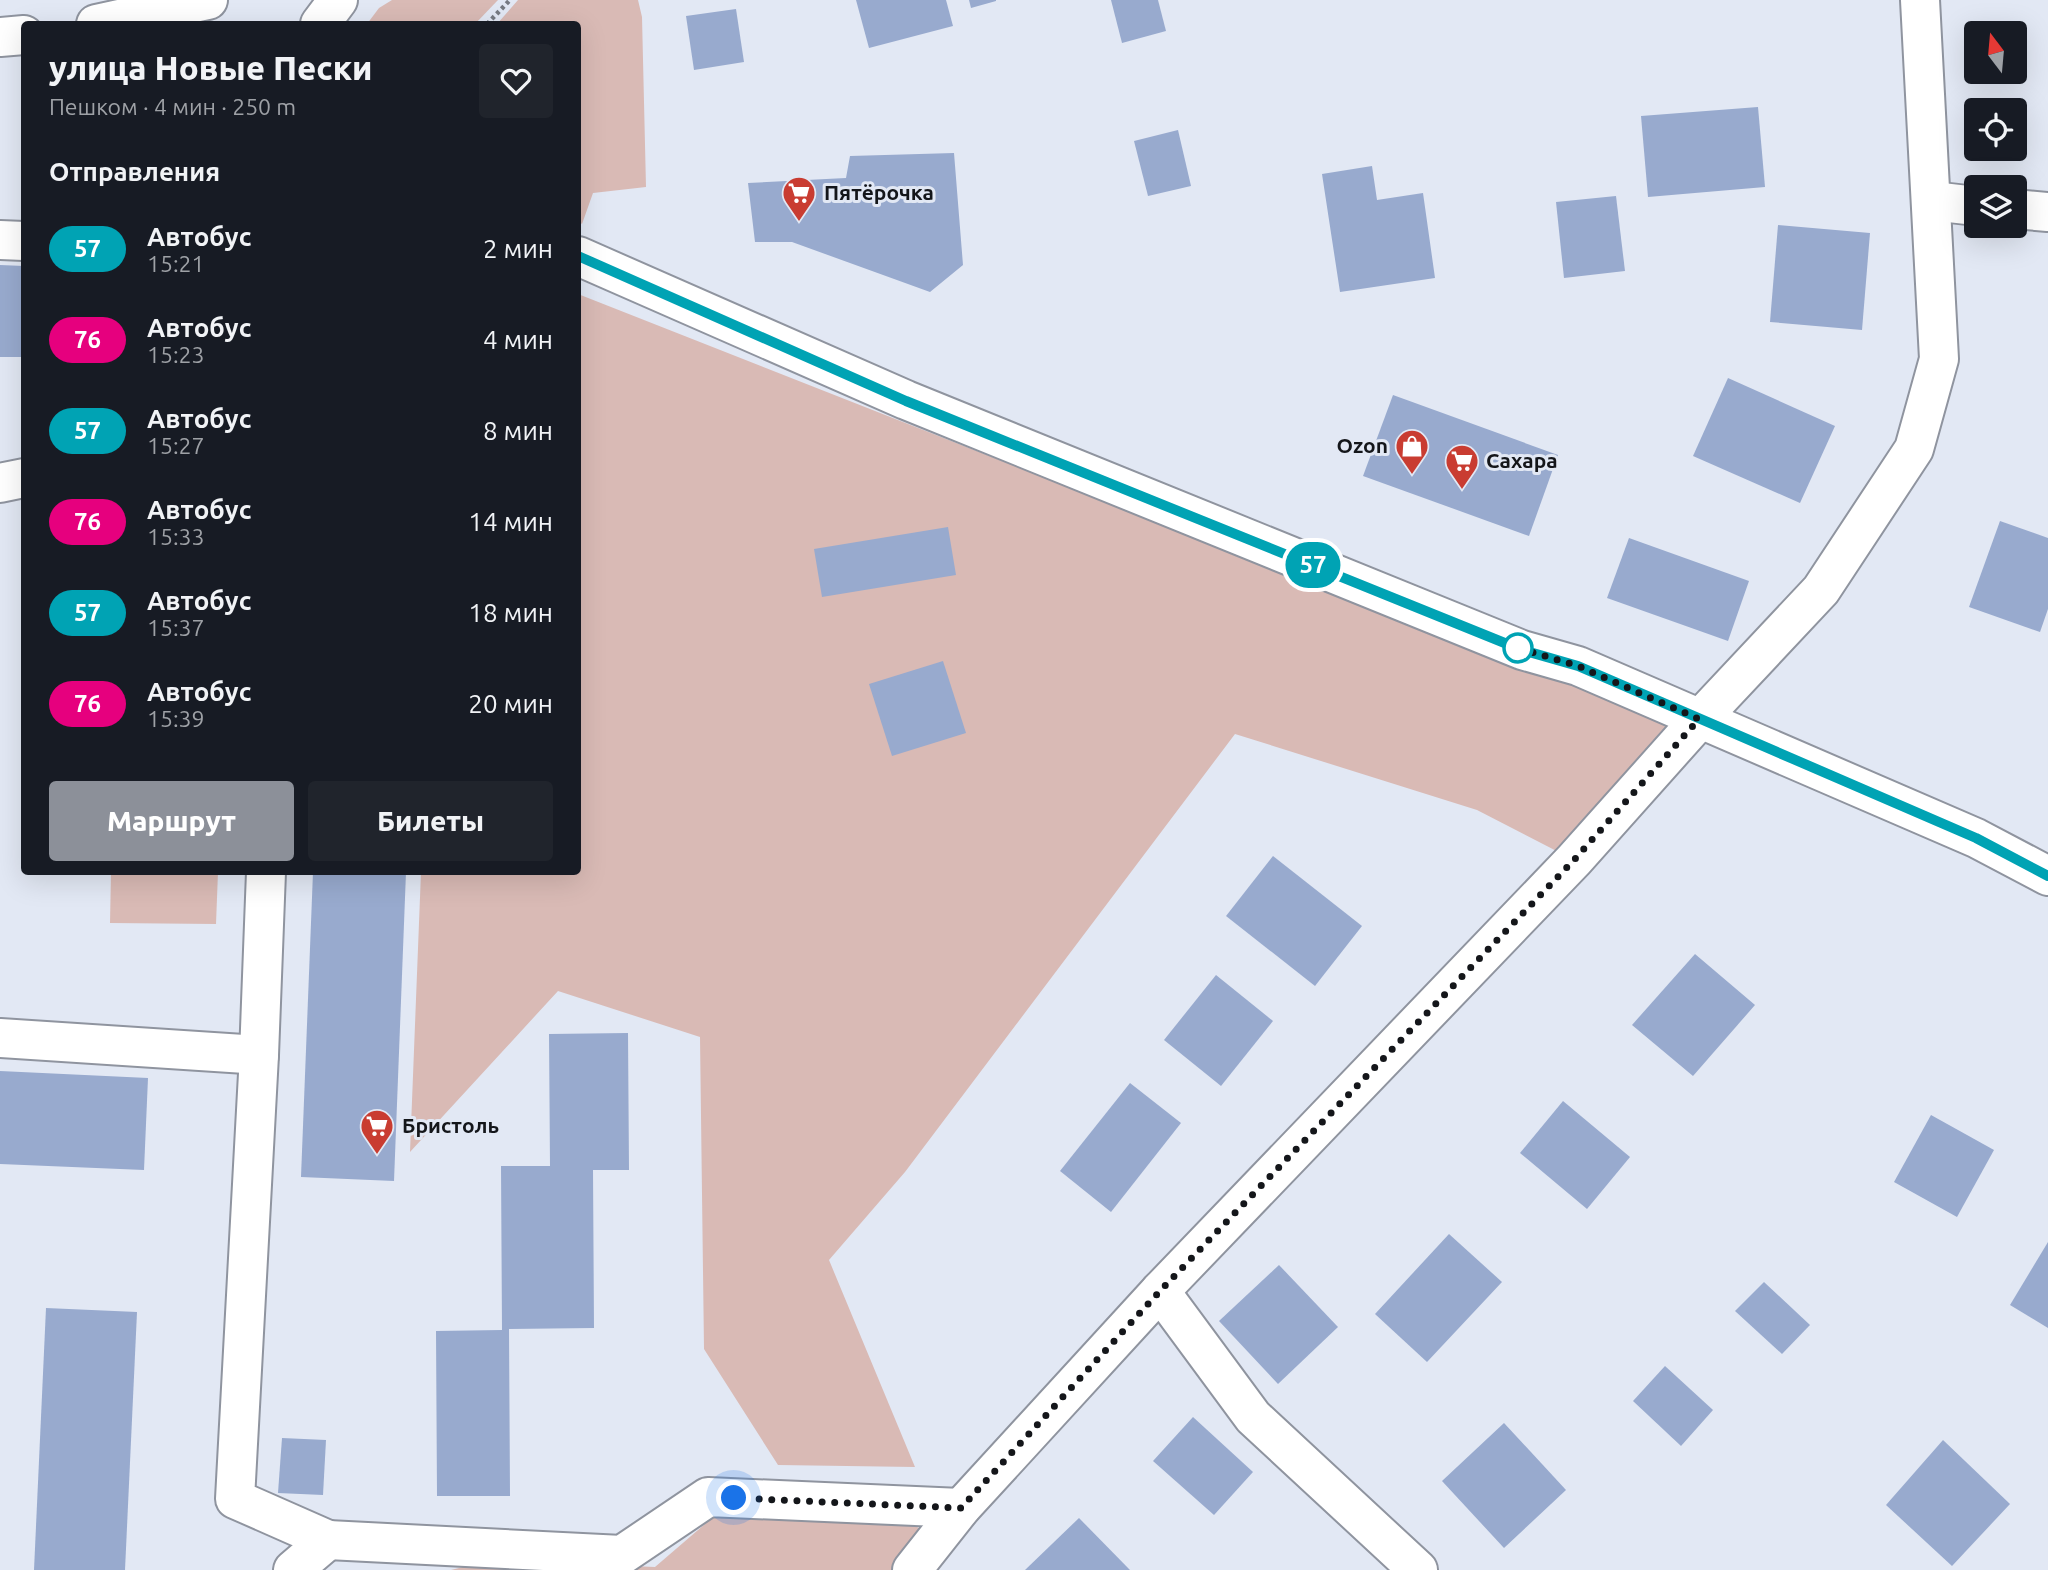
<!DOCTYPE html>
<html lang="ru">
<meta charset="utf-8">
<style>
body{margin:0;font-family:Ubuntu,sans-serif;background:#20242c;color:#f1f3f6;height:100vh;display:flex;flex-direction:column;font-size:26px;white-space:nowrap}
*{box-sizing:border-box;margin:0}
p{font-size:23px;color:#9ea1a6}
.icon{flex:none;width:38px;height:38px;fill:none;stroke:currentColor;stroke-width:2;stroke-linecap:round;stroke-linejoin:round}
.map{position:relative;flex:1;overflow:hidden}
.sheet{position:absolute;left:21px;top:21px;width:560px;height:854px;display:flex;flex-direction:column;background:#171b24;border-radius:7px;box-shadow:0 7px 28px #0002}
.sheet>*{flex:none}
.badge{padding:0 14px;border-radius:23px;font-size:24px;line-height:46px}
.needle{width:46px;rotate:344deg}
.fabs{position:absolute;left:1964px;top:21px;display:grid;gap:14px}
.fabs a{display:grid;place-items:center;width:63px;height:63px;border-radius:7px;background:#171b24;box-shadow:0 7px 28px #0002;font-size:35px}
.you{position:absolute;width:35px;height:35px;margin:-18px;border:5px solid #fff;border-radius:50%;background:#1a73e8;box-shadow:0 0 0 10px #1a73e833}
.map>.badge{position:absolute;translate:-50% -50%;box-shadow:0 0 0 4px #fff}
h2{padding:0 28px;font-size:26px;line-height:63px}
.round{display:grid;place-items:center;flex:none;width:74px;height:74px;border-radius:7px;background:#20242c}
.head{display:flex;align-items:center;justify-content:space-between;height:119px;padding:0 28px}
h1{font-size:33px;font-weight:800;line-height:52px}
.primary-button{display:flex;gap:14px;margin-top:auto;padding:14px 28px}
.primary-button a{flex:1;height:80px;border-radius:7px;background:#8c9099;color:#fff;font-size:28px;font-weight:800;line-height:80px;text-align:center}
.primary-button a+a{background:#20242c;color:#f1f3f6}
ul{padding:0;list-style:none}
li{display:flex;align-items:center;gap:21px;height:91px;padding:0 28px}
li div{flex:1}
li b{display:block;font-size:26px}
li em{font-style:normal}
li .badge{min-width:77px;font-weight:700;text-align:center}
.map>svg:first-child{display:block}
.green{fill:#d9bab5}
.building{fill:#98aace}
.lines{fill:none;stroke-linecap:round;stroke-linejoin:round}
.minor-casing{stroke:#8f949f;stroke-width:42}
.major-casing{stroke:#8f949f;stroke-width:42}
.path{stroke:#767a82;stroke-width:4.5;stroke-dasharray:3.5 3.5;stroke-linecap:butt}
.minor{stroke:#fff;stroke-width:38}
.major{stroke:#fff;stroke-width:38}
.line-casing{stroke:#fff;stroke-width:16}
.line{stroke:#00a3b4;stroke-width:10}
.walk{stroke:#14161a;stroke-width:7;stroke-dasharray:0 12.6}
.stop-dot{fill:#fff;stroke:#00a3b4;stroke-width:3.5}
.labels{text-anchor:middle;stroke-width:6;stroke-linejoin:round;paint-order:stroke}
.poi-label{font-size:21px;font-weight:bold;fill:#14161a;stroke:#e2e8f4;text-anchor:start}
</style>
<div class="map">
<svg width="2048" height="1570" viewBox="0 0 2048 1570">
<rect width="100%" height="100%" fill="#e2e8f4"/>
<g class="green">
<path d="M 392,0 L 498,0 L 475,24 L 367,24 L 379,8 Z"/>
<path d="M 518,0 L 638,0 L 642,17 L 646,187 L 593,193 L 582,224 L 578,221 L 578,24 L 497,24 Z"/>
<path d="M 578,294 L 1670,724 L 1574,860 L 1477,810 L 1235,734 L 905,1172 L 829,1260 L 915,1467 L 778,1465 L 704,1349 L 700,1037 L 558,991 L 410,1152 L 421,872 L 578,872 Z"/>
<path d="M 111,872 L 218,872 L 216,924 L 110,923 Z"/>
<path d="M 712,1518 L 901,1519 L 925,1531 L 896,1570 L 451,1570 L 491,1560 L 655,1567 Z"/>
</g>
<g class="building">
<path d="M 856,0 L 946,0 L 953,26 L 869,48 Z"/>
<path d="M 969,0 L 996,0 L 996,1 L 971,8 Z"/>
<path d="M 1111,0 L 1158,0 L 1166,31 L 1122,43 Z"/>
<path d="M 736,9 L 744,62 L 694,70 L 686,16 Z"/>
<path d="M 1758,107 L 1765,187 L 1648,197 L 1641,116 Z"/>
<path d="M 1178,130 L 1191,186 L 1148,196 L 1134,141 Z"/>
<path d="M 954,153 L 963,265 L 930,292 L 792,242 L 755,242 L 748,183 L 846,178 L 850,156 Z"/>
<path d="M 1372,166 L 1377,200 L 1423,193 L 1435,278 L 1340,292 L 1322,174 Z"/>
<path d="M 1616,196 L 1625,271 L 1564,278 L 1556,202 Z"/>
<path d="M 1778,225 L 1870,233 L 1862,330 L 1770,322 Z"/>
<path d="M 0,265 L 24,266 L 24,357 L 0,357 Z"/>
<path d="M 1728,378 L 1835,426 L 1800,503 L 1693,456 Z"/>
<path d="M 1393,395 L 1558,455 L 1529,536 L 1363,476 Z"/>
<path d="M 2000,521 L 2048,538 L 2048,609 L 2040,632 L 1969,607 Z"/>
<path d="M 948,527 L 956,575 L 822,597 L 814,549 Z"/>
<path d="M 1629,538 L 1749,581 L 1728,641 L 1607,598 Z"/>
<path d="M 943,661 L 966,733 L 892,756 L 869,684 Z"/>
<path d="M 1273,856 L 1362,926 L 1315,986 L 1226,916 Z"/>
<path d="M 313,872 L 406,872 L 394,1181 L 301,1177 Z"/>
<path d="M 1695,954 L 1755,1005 L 1693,1076 L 1632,1025 Z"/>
<path d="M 1216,975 L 1273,1021 L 1221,1086 L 1164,1040 Z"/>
<path d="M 628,1033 L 629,1170 L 593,1170 L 594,1328 L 509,1329 L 510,1496 L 437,1496 L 436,1331 L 502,1330 L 501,1166 L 550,1166 L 549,1034 Z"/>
<path d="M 0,1071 L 148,1078 L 144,1170 L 0,1164 Z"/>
<path d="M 1130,1083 L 1181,1123 L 1111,1212 L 1060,1171 Z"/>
<path d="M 1563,1101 L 1630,1157 L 1587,1209 L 1520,1153 Z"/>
<path d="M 1931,1115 L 1994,1150 L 1957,1217 L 1894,1182 Z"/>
<path d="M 1449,1234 L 1502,1282 L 1427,1362 L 1375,1314 Z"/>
<path d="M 2048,1242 L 2048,1328 L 2010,1305 Z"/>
<path d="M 1279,1265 L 1338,1327 L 1278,1384 L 1219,1321 Z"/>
<path d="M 1764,1282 L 1810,1325 L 1782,1354 L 1735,1311 Z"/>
<path d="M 46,1308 L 137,1312 L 125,1570 L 34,1570 Z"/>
<path d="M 1665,1366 L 1713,1410 L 1681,1446 L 1633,1401 Z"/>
<path d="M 1193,1417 L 1253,1472 L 1214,1515 L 1153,1461 Z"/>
<path d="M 1504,1423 L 1566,1490 L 1504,1548 L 1442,1481 Z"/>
<path d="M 282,1438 L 326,1440 L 323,1495 L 278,1493 Z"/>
<path d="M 1943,1440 L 2010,1504 L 1952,1566 L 1886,1505 Z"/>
<path d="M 1079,1518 L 1130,1570 L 1025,1570 Z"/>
</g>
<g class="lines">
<defs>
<g id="minor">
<path d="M 1932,201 L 1976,206"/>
<path d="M 2014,209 L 2048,212"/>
<path d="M 0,240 L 24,241"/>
<path d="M 0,483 L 24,478"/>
<path d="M 266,872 L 259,1055 L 235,1499 L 328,1540 L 293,1570"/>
<path d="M 0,1038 L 259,1055"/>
<path d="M 1160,1291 L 1253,1417 L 1418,1570"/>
<path d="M 328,1540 L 622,1555 L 708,1497 L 961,1508"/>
<path d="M 912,1570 L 961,1508 L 1160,1291 L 1574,860 L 1699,720 L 1821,590 L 1914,449 L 1939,359 L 1920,0"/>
</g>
<g id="major">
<path d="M 96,24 L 208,0"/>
<path d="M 320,24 L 338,0"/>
<path d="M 0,37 L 24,35"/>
<path d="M 578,256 L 906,400 L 1522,650 L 1578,666 L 1976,838 L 2048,876"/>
</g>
</defs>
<use href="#minor" class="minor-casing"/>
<use href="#major" class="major-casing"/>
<path class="path" d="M 487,24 L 510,0"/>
<use href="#minor" class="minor"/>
<use href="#major" class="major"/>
</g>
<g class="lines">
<defs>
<path id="line" d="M 578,256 L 906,401 L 1522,650 L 1578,666 L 1976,838 L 2048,876"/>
</defs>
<use href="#line" class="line-casing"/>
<use href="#line" class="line"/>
<path class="walk" d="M 734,1498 L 961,1508 L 1160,1291 L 1574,860 L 1699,719 L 1578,666 L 1518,648"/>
</g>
<defs>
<symbol id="supermarket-pin" viewBox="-11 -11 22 30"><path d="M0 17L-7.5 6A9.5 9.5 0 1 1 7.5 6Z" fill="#c93c31" stroke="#e2e8f4"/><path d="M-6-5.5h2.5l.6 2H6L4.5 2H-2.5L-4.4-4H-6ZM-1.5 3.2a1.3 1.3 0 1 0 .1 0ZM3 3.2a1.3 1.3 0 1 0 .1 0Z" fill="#fff"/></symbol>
<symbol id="shop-pin" viewBox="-11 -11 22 30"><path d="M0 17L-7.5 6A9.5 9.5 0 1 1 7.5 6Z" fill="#c93c31" stroke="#e2e8f4"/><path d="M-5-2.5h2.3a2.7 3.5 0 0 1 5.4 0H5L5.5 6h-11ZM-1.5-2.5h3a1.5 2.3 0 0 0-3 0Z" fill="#fff"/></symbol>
</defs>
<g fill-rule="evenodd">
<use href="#supermarket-pin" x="780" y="174" width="38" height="52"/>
<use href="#shop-pin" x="1393" y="427" width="38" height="52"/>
<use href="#supermarket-pin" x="1443" y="442" width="38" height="52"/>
<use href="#supermarket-pin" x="358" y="1107" width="38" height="52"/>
</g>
<circle class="stop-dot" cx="1518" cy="648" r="14"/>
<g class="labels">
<g class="poi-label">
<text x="824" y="200">Пятёрочка</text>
<text x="1388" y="453" text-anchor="end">Ozon</text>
<text x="1486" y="468">Сахара</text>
<text x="402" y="1133">Бристоль</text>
</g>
</g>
</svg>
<div class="fabs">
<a><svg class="needle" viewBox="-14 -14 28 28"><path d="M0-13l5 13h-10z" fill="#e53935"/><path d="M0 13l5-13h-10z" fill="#9ea1a6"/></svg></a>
<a><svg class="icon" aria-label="locate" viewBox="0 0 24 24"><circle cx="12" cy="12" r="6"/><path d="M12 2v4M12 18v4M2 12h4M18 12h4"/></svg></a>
<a><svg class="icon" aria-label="layers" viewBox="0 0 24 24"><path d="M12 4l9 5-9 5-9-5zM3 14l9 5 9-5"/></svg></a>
</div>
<div class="you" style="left:734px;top:1498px"></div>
<b class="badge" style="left:1313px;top:565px;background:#00a3b4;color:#fff">57</b>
<section class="sheet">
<div class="head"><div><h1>улица Новые Пески</h1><p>Пешком · 4 мин · 250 m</p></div><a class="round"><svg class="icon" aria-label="heart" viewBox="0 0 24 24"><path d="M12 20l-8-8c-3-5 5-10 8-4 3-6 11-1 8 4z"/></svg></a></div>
<h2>Отправления</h2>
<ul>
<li><span class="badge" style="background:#00a3b4;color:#fff">57</span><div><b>Автобус</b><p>15:21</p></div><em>2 мин</em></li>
<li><span class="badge" style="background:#e6007e;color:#fff">76</span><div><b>Автобус</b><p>15:23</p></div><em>4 мин</em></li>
<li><span class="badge" style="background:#00a3b4;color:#fff">57</span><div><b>Автобус</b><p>15:27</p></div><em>8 мин</em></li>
<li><span class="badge" style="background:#e6007e;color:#fff">76</span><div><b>Автобус</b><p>15:33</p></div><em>14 мин</em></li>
<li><span class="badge" style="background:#00a3b4;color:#fff">57</span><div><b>Автобус</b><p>15:37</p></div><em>18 мин</em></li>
<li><span class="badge" style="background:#e6007e;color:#fff">76</span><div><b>Автобус</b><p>15:39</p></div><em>20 мин</em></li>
</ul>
<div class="primary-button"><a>Маршрут</a><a>Билеты</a></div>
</section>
</div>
